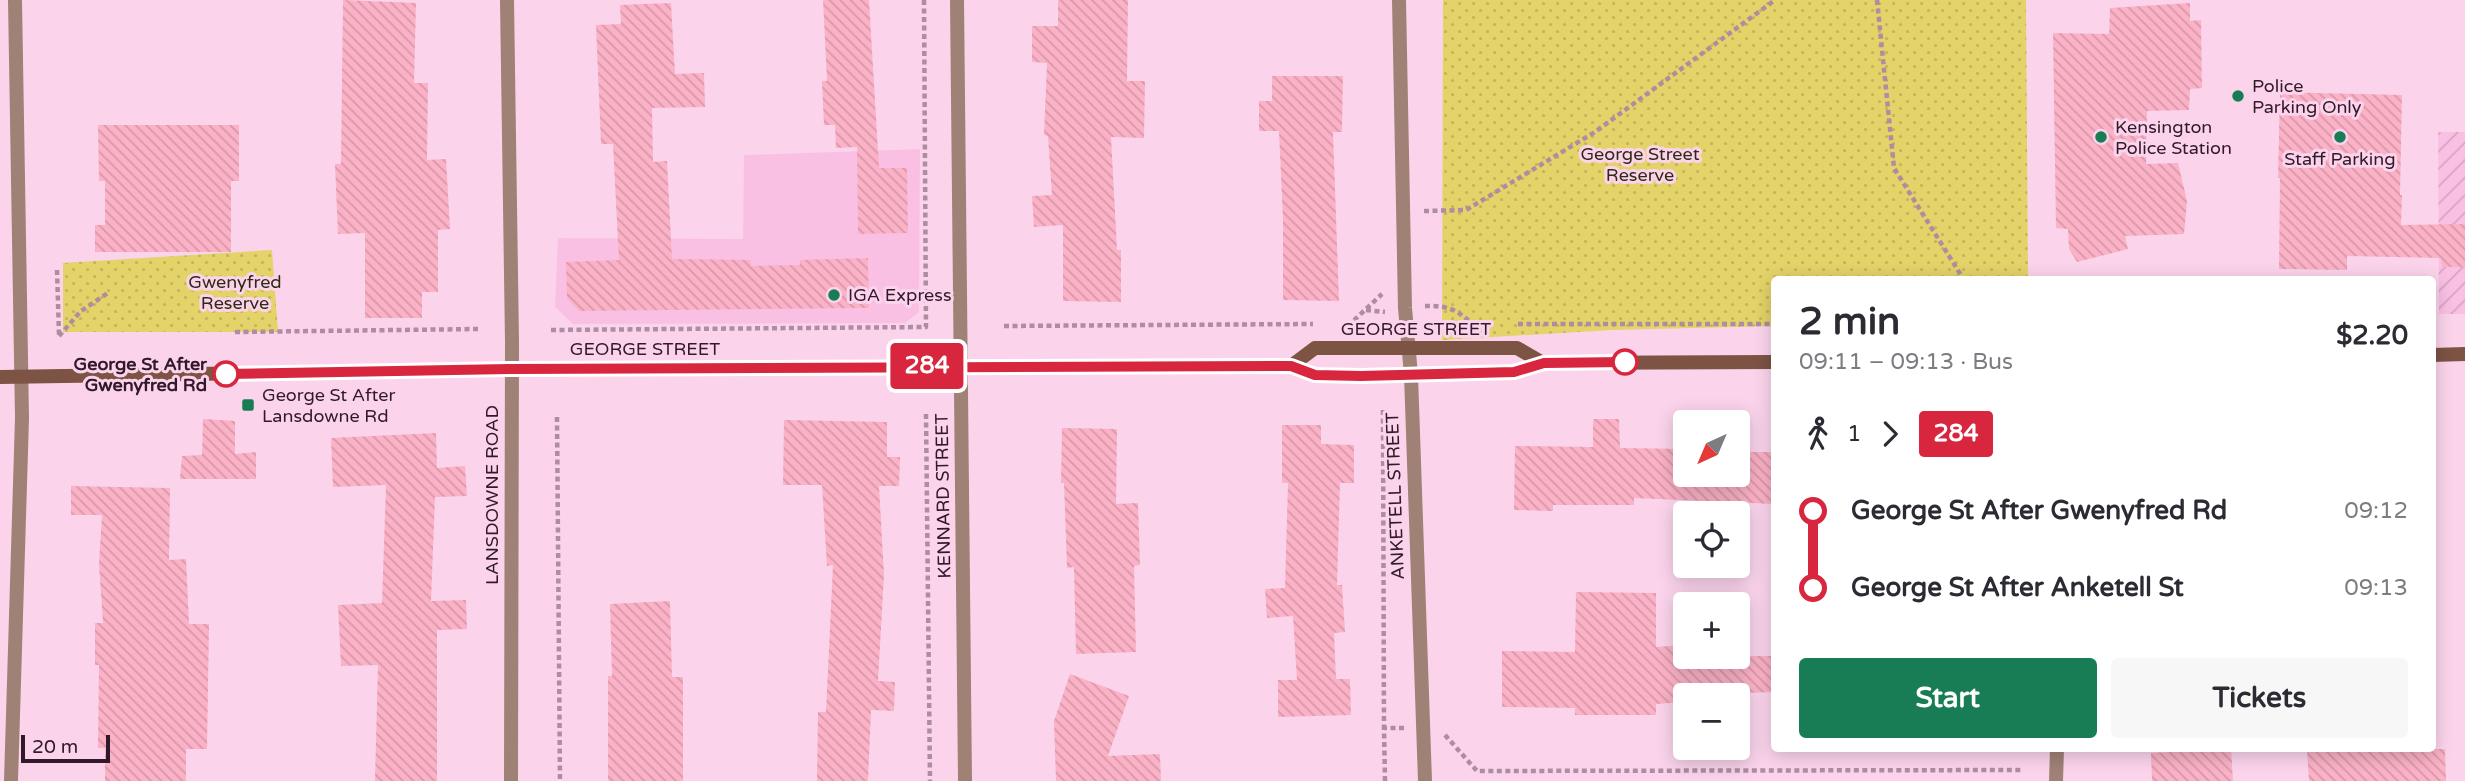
<!DOCTYPE html>
<meta charset="utf-8">
<style>
body{margin:0;font-family:"Varela Round",sans-serif;background:#f7f7f7;color:#2b2b33;height:100vh;display:flex;flex-direction:column;font-size:26px;white-space:nowrap}
*{box-sizing:border-box;margin:0}
p{font-size:23px;color:#7c7c81}
.icon{flex:none;width:38px;height:38px;fill:none;stroke:currentColor;stroke-width:2;stroke-linecap:round;stroke-linejoin:round}
.map{position:relative;flex:1;overflow:hidden}
.panel{position:absolute;left:1771px;top:276px;width:665px;height:476px;display:flex;flex-direction:column;background:#fff;border-radius:7px;box-shadow:0 4px 18px #0003}
.panel>*{flex:none}
.badge{padding:0 14px;border-radius:5px;font-size:24px;line-height:46px}
.needle{width:46px;rotate:224deg}
.fabs{position:absolute;left:1673px;top:410px;display:grid;gap:14px}
.fabs a{display:grid;place-items:center;width:77px;height:77px;border-radius:7px;background:#fff;box-shadow:0 4px 18px #0003;font-size:35px}
.scale{position:absolute;left:21px;bottom:18px;width:89px;box-sizing:border-box;padding-left:7px;border:4px solid #311929;border-top:0;font-size:19px;line-height:24px;white-space:nowrap;color:#311929;-webkit-text-stroke:5px #fbd4ec;paint-order:stroke}
.map>.badge{position:absolute;translate:-50% -50%;box-shadow:0 0 0 4px #fff}
.legs{display:flex;align-items:center;gap:10px;height:77px;padding:0 28px;font-size:23px}
.legs p{margin-inline-start:auto}
.headline{display:flex;align-items:center;justify-content:space-between;height:119px;padding:0 28px}
h1{font-size:38px;font-weight:800;line-height:52px}
.action{display:flex;gap:14px;margin-top:auto;padding:14px 28px}
.action a{flex:1;height:80px;border-radius:7px;background:#187c54;color:#fff;font-size:28px;font-weight:800;line-height:80px;text-align:center}
.action a+a{background:#f7f7f7;color:#2b2b33}
ul{padding:0 28px;list-style:none}
li{display:flex;align-items:center;gap:24px;height:77px;font-size:26px}
li i{display:grid;place-items:center;width:10px;height:100%;margin:0 9px;background:currentColor}
li i::after{content:'';width:18px;height:18px;margin:-9px;border:5px solid;border-radius:50%;background:#fff}
li p{margin-inline-start:auto}
li:first-child i{background:linear-gradient(#0000 50%,currentColor 0)}
li:last-child i{background:linear-gradient(currentColor 50%,#0000 0)}
.map>svg:first-child{display:block}
.built{fill:#fac0e4}
.industrial{fill:url(#industrial-furrows)}
.park{fill:url(#park-dots)}
.building{fill:url(#building-back-hatch)}
.lines{fill:none;stroke-linecap:round;stroke-linejoin:round}
.path{stroke:#ae8ca1;stroke-width:4.5;stroke-dasharray:5 3.5;stroke-linecap:butt}
.minor{stroke:#9f8176;stroke-width:14}
.secondary{stroke:#7d5344;stroke-width:14}
.line-1-casing{stroke:#fff;stroke-width:16}
.line-1{stroke:#d7263d;stroke-width:10}
.poi-dot{fill:#187c54;stroke:#fbd4ec;stroke-width:2.5}
.stop-1-dot{fill:#fff;stroke:#d7263d;stroke-width:3.5}
.labels{text-anchor:middle;stroke-width:6;stroke-linejoin:round;paint-order:stroke}
.poi-label{font-size:18px;fill:#311929;stroke:#fbd4ec;text-anchor:start}
.park-label{font-size:18px;fill:#2e2a14;stroke:#fbd4ec}
.street-label{font-size:18px;fill:#311929;stroke:#fbd4ec}
.stop-label{font-size:18px;font-weight:bold;fill:#311929;stroke:#fbd4ec;text-anchor:end}
</style>
<div class="map">
<svg width="2465" height="781" viewBox="0 0 2465 781">
<defs>
<pattern id="industrial-furrows" width="10" height="10" patternUnits="userSpaceOnUse" patternTransform="scale(1.75)"><rect width="10" height="10" fill="#fac0e4"/><path d="M-1 1l2-2M0 10L10 0M9 11l2-2" fill="none" stroke="#d7a4c4"/></pattern>
<pattern id="park-dots" width="8" height="8" patternUnits="userSpaceOnUse" patternTransform="scale(1.75)"><rect width="8" height="8" fill="#e3d369"/><path d="M2 2h.1M6 6h.1" fill="none" stroke="#c3b55b" stroke-width="1.8" stroke-linecap="round"/></pattern>
<pattern id="building-back-hatch" width="6" height="6" patternUnits="userSpaceOnUse" patternTransform="scale(1.75)"><rect width="6" height="6" fill="#fbb1c6"/><path d="M-1 5l2 2M0 0l6 6M5-1l2 2" fill="none" stroke="#d898aa"/></pattern>
</defs>
<rect width="100%" height="100%" fill="#fbd4ec"/>
<path class="built" d="M 920,149 L 919,312 L 905,323 L 573,324 L 555,307 L 558,238 L 743,239 L 744,155 Z"/>
<path class="industrial" d="M 2438,132 L 2465,132 L 2465,314 L 2439,314 Z"/>
<g class="park">
<path d="M 1443,0 L 2026,0 L 2028,280 L 1774,280 L 1774,326 L 1612,330 L 1442,340 Z"/>
<path d="M 272,250 L 278,332 L 63,332 L 63,263 Z"/>
</g>
<g class="building">
<path d="M 343,0 L 416,3 L 414,83 L 428,83 L 427,160 L 446,159 L 450,229 L 438,230 L 438,292 L 422,292 L 422,318 L 365,318 L 365,233 L 338,234 L 335,164 L 341,164 Z"/>
<path d="M 823,0 L 869,0 L 879,168 L 907,168 L 908,233 L 858,234 L 857,147 L 836,148 L 835,125 L 824,125 L 822,81 L 827,81 Z"/>
<path d="M 1058,0 L 1128,0 L 1127,81 L 1145,81 L 1144,138 L 1111,137 L 1117,250 L 1121,250 L 1121,302 L 1063,301 L 1063,225 L 1034,227 L 1032,196 L 1052,195 L 1048,136 L 1044,135 L 1047,63 L 1032,62 L 1032,26 L 1058,26 Z"/>
<path d="M 671,3 L 675,74 L 704,73 L 705,107 L 652,108 L 653,162 L 667,161 L 672,259 L 750,260 L 751,266 L 800,265 L 800,260 L 868,258 L 869,308 L 579,311 L 567,298 L 566,262 L 619,260 L 613,144 L 601,144 L 596,25 L 621,24 L 620,5 Z"/>
<path d="M 2190,3 L 2190,21 L 2201,20 L 2202,88 L 2190,89 L 2189,110 L 2147,111 L 2146,164 L 2178,163 L 2187,201 L 2184,234 L 2125,236 L 2128,249 L 2077,262 L 2069,249 L 2068,229 L 2056,228 L 2053,33 L 2109,34 L 2110,8 Z"/>
<path d="M 1272,76 L 1343,76 L 1342,132 L 1333,132 L 1339,301 L 1283,300 L 1283,220 L 1279,131 L 1259,131 L 1259,101 L 1272,101 Z"/>
<path d="M 2280,92 L 2402,95 L 2400,195 L 2402,195 L 2401,225 L 2465,224 L 2465,267 L 2442,267 L 2441,258 L 2347,256 L 2347,270 L 2279,269 L 2280,178 L 2278,178 Z"/>
<path d="M 98,125 L 239,125 L 239,181 L 231,181 L 231,252 L 95,252 L 95,225 L 105,225 L 105,181 L 99,181 Z"/>
<path d="M 203,419 L 235,421 L 235,454 L 256,452 L 256,479 L 180,479 L 182,456 L 202,455 Z"/>
<path d="M 1593,419 L 1619,419 L 1620,448 L 1685,449 L 1685,474 L 1738,474 L 1738,452 L 1774,452 L 1774,504 L 1634,498 L 1634,505 L 1553,505 L 1553,511 L 1514,510 L 1515,446 L 1593,447 Z"/>
<path d="M 784,420 L 887,422 L 887,457 L 900,457 L 899,486 L 879,486 L 884,575 L 878,681 L 895,682 L 894,711 L 871,710 L 868,781 L 817,781 L 818,712 L 826,712 L 833,565 L 827,566 L 822,485 L 783,485 Z"/>
<path d="M 1282,425 L 1321,425 L 1321,444 L 1354,445 L 1354,483 L 1340,483 L 1337,585 L 1342,585 L 1345,632 L 1334,633 L 1336,679 L 1350,679 L 1351,715 L 1278,717 L 1278,680 L 1297,680 L 1293,616 L 1267,618 L 1265,589 L 1285,588 L 1288,483 L 1282,483 Z"/>
<path d="M 1062,428 L 1117,429 L 1116,504 L 1138,503 L 1140,565 L 1134,566 L 1136,652 L 1076,654 L 1074,567 L 1067,568 L 1064,483 L 1061,483 Z"/>
<path d="M 436,433 L 437,468 L 465,466 L 467,496 L 435,497 L 431,601 L 466,600 L 467,629 L 437,630 L 437,781 L 375,781 L 378,665 L 341,666 L 338,605 L 382,603 L 386,485 L 333,487 L 331,438 Z"/>
<path d="M 71,486 L 170,488 L 169,560 L 186,559 L 189,624 L 209,624 L 207,749 L 186,749 L 186,781 L 105,781 L 105,748 L 98,748 L 99,665 L 95,665 L 95,623 L 103,623 L 99,564 L 102,515 L 71,515 Z"/>
<path d="M 1576,592 L 1656,593 L 1656,647 L 1685,645 L 1685,656 L 1774,656 L 1774,692 L 1685,695 L 1685,702 L 1656,704 L 1656,715 L 1575,715 L 1575,708 L 1502,707 L 1502,651 L 1575,652 Z"/>
<path d="M 670,601 L 672,677 L 683,677 L 683,781 L 608,781 L 608,676 L 612,676 L 610,604 Z"/>
<path d="M 1070,674 L 1129,696 L 1108,756 L 1160,754 L 1161,781 L 1056,781 L 1054,721 Z"/>
<path d="M 2231,749 L 2233,781 L 2152,781 L 2151,753 Z"/>
<path d="M 2307,749 L 2445,749 L 2446,781 L 2309,781 Z"/>
</g>
<g class="lines">
<g class="path">
<path d="M 1877,0 L 1894,168 L 1964,280"/>
<path d="M 1424,211 L 1466,210 L 1595,132 L 1775,0"/>
<path d="M 57,270 L 59,335"/>
<path d="M 1425,306 C 1435,306 1446,306 1455,311 C 1467,317 1464,321 1481,324"/>
<path d="M 1366,310 L 1385,312"/>
<path d="M 1347,324 L 1350,324 L 1382,294"/>
<path d="M 1518,324 L 1774,324"/>
<path d="M 1004,326 L 1313,324"/>
<path d="M 551,330 L 926,327 L 924,0"/>
<path d="M 235,332 L 479,329"/>
<path d="M 59,336 L 81,311 L 108,293"/>
<path d="M 1383,410 L 1384,728"/>
<path d="M 926,414 L 930,781"/>
<path d="M 557,417 L 560,781"/>
<path d="M 1445,735 L 1477,771 L 2023,770"/>
<path d="M 1385,781 L 1384,728 L 1404,728"/>
</g>
<g class="minor">
<path d="M 507,0 L 512,342 L 511,781"/>
<path d="M 957,0 L 965,781"/>
<path d="M 1399,0 L 1405,308 L 1411,375 L 1425,781"/>
<path d="M 11,781 L 22,418 L 15,0"/>
<path d="M 2056,781 L 2057,749"/>
</g>
<g class="secondary">
<path d="M 2432,355 L 2465,354"/>
<path d="M 1291,366 L 1315,348 L 1517,348 L 1543,363"/>
<path d="M 0,377 L 511,369 L 1291,366 L 1316,375 L 1361,376 L 1514,372 L 1543,363 L 1774,362"/>
</g>
</g>
<g class="lines">
<defs>
<path id="line-1" d="M 226,374 L 511,369 L 1291,366 L 1315,375 L 1361,376 L 1514,372 L 1544,363 L 1625,362"/>
</defs>
<use href="#line-1" class="line-1-casing"/>
<use href="#line-1" class="line-1"/>
</g>
<g class="poi-dot">
<circle cx="2238" cy="96" r="7"/>
<circle cx="2101" cy="137" r="7"/>
<circle cx="2340" cy="137" r="7"/>
<circle cx="834" cy="295" r="7"/>
<rect x="241" y="398" width="14" height="14" rx="3.5"/>
</g>
<g class="stop-1-dot">
<circle cx="1625" cy="362" r="12"/>
<circle cx="226" cy="374" r="12"/>
</g>
<g class="labels">
<g class="poi-label">
<text x="2252" y="92">Police<tspan x="2252" dy="21">Parking Only</tspan></text>
<text x="2115" y="133">Kensington<tspan x="2115" dy="21">Police Station</tspan></text>
<text x="2340" y="165" text-anchor="middle">Staff Parking</text>
<text x="848" y="301">IGA Express</text>
<text x="262" y="401">George St After<tspan x="262" dy="21">Lansdowne Rd</tspan></text>
</g>
<g class="park-label">
<text x="1640" y="160">George Street<tspan x="1640" dy="21">Reserve</tspan></text>
<text x="235" y="288">Gwenyfred<tspan x="235" dy="21">Reserve</tspan></text>
</g>
<g class="street-label">
<text x="1416" y="335">GEORGE STREET</text>
<text x="645" y="355">GEORGE STREET</text>
<text transform="translate(492 495) rotate(-90)" y="6">LANSDOWNE ROAD</text>
<text transform="translate(943 496) rotate(-91)" y="6">KENNARD STREET</text>
<text transform="translate(1395 496) rotate(-92)" y="6">ANKETELL STREET</text>
</g>
<g class="stop-label">
<text x="207" y="370">George St After<tspan x="207" dy="21">Gwenyfred Rd</tspan></text>
</g>
</g>
</svg>
<div class="fabs">
<a><svg class="needle" viewBox="-14 -14 28 28"><path d="M0-13l5 13h-10z" fill="#e53935"/><path d="M0 13l5-13h-10z" fill="#7c7c81"/></svg></a>
<a><svg class="icon" aria-label="locate" viewBox="0 0 24 24"><circle cx="12" cy="12" r="6"/><path d="M12 2v4M12 18v4M2 12h4M18 12h4"/></svg></a>
<a>+</a>
<a>−</a>
</div>
<div class="scale">20 m</div>
<b class="badge" style="left:927px;top:366px;background:#d7263d;color:#fff">284</b>
<section class="panel">
<div class="headline"><div><h1>2 min</h1><p>09:11 – 09:13 · Bus</p></div><b>$2.20</b></div>
<div class="legs"><svg class="icon" aria-label="walk" viewBox="0 0 24 24"><circle cx="13" cy="4" r="2"/><path d="M13 8l-2 6 4 7M11 14l-3 7M7 12l3-4h3l4 4"/></svg>1<svg class="icon" aria-label="forward" viewBox="0 0 24 24"><path d="M9 5l7 7-7 7"/></svg><b class="badge" style="background:#d7263d;color:#fff">284</b></div>
<ul>
<li><i style="color:#d7263d"></i><b>George St After Gwenyfred Rd</b><p>09:12</p></li>
<li><i style="color:#d7263d"></i><b>George St After Anketell St</b><p>09:13</p></li>
</ul>
<div class="action"><a>Start</a><a>Tickets</a></div>
</section>
</div>
